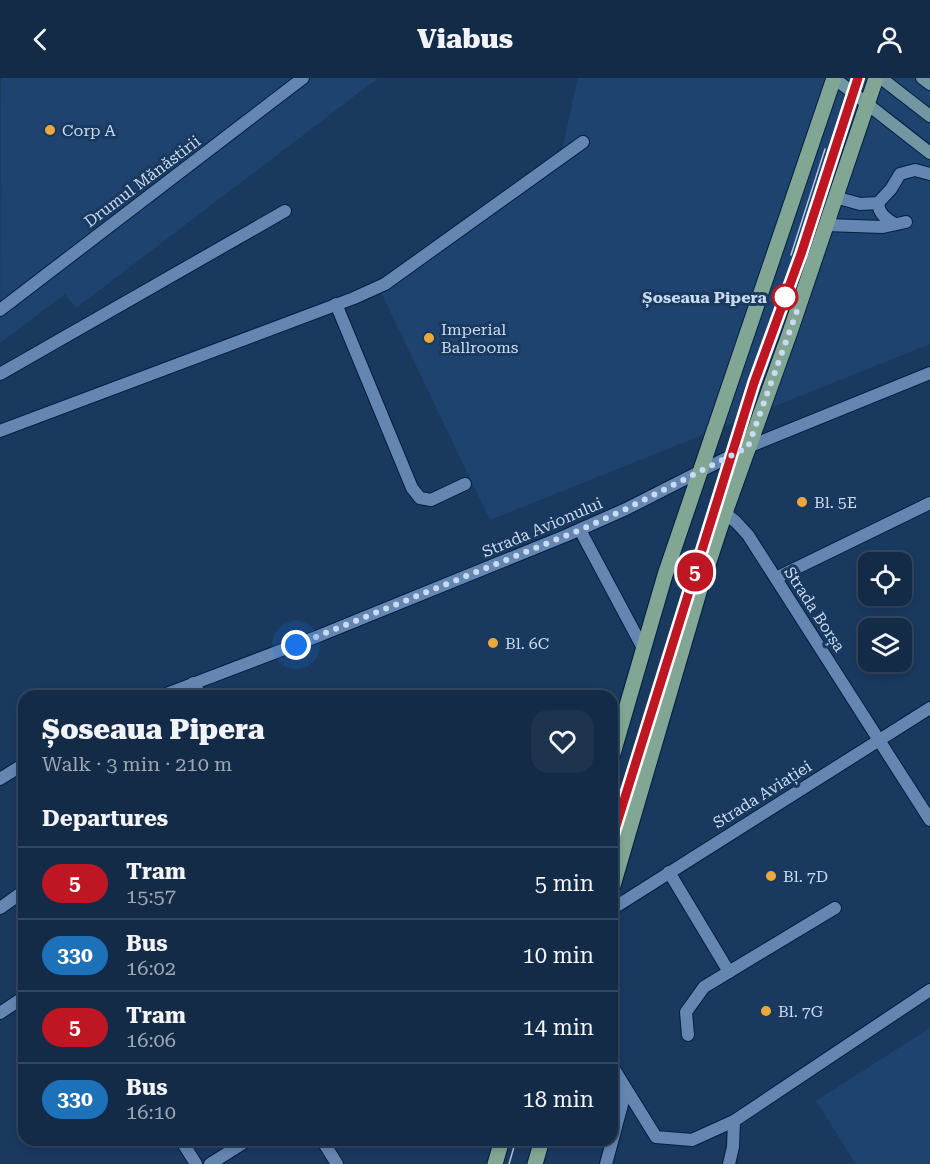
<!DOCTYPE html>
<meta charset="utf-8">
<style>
body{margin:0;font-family:"Roboto Serif",serif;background:#1d334e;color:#f1f3f6;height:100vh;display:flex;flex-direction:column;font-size:22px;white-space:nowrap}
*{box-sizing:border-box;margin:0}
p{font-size:20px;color:#9da7b4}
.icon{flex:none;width:33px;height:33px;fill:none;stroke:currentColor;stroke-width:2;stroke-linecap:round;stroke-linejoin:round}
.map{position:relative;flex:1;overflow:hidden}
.side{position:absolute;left:18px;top:612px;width:600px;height:456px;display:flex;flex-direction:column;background:#142b47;border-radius:18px;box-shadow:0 3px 9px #0003,0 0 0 2px #334760}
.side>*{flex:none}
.badge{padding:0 12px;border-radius:20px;font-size:21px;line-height:39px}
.fabs{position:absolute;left:858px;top:474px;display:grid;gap:12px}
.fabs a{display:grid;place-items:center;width:54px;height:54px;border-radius:12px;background:#142b47;box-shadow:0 3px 9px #0003,0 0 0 2px #334760;font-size:30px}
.you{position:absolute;width:30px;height:30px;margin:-15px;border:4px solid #fff;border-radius:50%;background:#1a73e8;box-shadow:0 0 0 9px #1a73e833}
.map>.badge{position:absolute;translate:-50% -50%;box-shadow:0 0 0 3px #fff}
h2{padding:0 24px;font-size:22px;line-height:54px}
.round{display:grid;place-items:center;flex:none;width:63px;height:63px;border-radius:18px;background:#1d334e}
.headline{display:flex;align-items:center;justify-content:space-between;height:102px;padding:0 24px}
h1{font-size:28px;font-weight:800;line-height:45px}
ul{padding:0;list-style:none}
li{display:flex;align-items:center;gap:18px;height:72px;padding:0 24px;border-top:2px solid #334760}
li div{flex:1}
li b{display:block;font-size:22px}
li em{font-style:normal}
li .badge{min-width:66px;font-weight:700;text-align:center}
header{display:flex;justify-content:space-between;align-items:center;height:78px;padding:0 24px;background:#142b47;font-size:27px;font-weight:800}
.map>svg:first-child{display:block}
.built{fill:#1f436f}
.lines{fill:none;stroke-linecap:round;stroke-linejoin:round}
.service-casing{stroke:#011f42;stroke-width:14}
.minor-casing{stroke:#011f42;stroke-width:14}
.secondary-casing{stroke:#011f42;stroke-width:14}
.primary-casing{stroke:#011f42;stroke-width:17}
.service{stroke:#6486b1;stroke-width:12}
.minor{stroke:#6486b1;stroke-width:12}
.secondary{stroke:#7296a2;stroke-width:12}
.primary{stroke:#81a693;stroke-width:15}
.tram{stroke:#b2c6df;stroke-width:1.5}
.line-casing{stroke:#fff;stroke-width:14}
.line{stroke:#be1622;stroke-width:9}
.walk{stroke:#c9dbf2;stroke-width:6;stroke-dasharray:0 10.8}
.poi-dot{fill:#eca93b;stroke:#1a395f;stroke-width:2}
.stop-dot{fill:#fff;stroke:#be1622;stroke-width:3}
.labels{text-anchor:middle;stroke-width:6;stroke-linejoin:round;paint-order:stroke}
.poi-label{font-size:16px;fill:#c9dbf2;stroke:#1a395f;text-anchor:start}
.street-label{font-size:16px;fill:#c9dbf2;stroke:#1a395f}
.stop-label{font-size:16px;font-weight:bold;fill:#c9dbf2;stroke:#1a395f;text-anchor:end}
</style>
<header><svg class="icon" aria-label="back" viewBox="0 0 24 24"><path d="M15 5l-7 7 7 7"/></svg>Viabus<svg class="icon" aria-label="person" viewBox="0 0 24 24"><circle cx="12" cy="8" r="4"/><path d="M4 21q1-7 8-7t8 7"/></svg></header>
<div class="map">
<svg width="930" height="1086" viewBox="0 0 930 1086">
<rect width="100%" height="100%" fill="#1a395f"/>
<g class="built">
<path d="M 1,0 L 378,0 L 76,230 L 65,216 L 0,265 Z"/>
<path d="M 578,0 L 930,0 L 930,266 L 490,442 L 377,206 L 561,76 Z"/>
<path d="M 930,950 L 930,1086 L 856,1086 L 816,1023 Z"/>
</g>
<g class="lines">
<defs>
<g id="service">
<path d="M 835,119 L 860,126 L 878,125 L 891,111 L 900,96 L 915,92 L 930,96"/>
<path d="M 878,125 C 879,136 886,141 895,146"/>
<path d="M 826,147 L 883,149 L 906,144"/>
<path d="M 336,226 L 412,410 L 420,420 L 431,422 L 465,406"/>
<path d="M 0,296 L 285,133"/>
<path d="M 0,353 L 354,220 L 385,206 L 583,64"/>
<path d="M 580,452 L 644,572"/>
<path d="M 776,500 L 930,425"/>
<path d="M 669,794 L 729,894"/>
<path d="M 0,830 L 24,813"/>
<path d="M 0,935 L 24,919"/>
<path d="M 688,957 L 686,934 L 704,909 L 835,830"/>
<path d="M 612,988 L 656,1059 L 692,1062 L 734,1043 L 930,912"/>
<path d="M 181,1062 L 196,1086"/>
<path d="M 322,1062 L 337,1086"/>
<path d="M 606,1086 L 626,1012"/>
<path d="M 729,1086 L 733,1069 L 734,1043"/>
</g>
<g id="minor">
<path d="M 0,232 L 303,0"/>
<path d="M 725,435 L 736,444 L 748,457 L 930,742"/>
<path d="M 193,605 L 201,618"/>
<path d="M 161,618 L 316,559 L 565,458 L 626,431 L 748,369 L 930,295"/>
<path d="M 0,701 L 24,686"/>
<path d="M 612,831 L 930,630"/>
<path d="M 210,1086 L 248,1062"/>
</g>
<g id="secondary">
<path d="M 834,0 L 930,75"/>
<path d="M 881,0 L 930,38"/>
<path d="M 922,0 L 930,6"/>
</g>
<g id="primary">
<path d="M 612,679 L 665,497 L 834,0"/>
<path d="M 612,811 L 700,511 L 725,435 L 790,254 L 876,0"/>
<path d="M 495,1086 L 502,1062"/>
<path d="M 535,1086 L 542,1062"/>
</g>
</defs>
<use href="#service" class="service-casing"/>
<use href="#minor" class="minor-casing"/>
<use href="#secondary" class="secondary-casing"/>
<use href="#primary" class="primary-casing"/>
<use href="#service" class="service"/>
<use href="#minor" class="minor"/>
<use href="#secondary" class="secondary"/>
<use href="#primary" class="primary"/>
<g class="tram">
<path d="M 791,177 L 825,71"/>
<path d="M 612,761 L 754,305 L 800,176 L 858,0"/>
<path d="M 509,1086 L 516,1062"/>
</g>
</g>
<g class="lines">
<defs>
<path id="line" d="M 612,761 L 754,305 L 801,176 L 858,0"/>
</defs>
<use href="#line" class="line-casing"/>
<use href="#line" class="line"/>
<path class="walk" d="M 296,567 L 580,452 L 626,431 L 748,369 L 797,233 L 785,219"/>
</g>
<g class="poi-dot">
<circle cx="50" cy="52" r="6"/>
<circle cx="429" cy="260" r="6"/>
<circle cx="802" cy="424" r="6"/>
<circle cx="493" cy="565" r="6"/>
<circle cx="771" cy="798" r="6"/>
<circle cx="766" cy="933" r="6"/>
</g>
<circle class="stop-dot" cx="785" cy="219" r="12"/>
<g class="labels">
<g class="poi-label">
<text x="62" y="58">Corp A</text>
<text x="441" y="257">Imperial<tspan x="441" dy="18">Ballrooms</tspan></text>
<text x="814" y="430">Bl. 5E</text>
<text x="505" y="571">Bl. 6C</text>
<text x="783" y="804">Bl. 7D</text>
<text x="778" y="939">Bl. 7G</text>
</g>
<g class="street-label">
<text transform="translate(142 103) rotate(-37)" y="6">Drumul Mănăstirii</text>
<text transform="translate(542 449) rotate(-23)" y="6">Strada Avionului</text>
<text transform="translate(815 531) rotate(57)" y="6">Strada Borșa</text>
<text transform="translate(762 716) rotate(-32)" y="6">Strada Aviației</text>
</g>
<g class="stop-label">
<text x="767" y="225">Șoseaua Pipera</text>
</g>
</g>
</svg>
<div class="fabs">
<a><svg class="icon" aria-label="locate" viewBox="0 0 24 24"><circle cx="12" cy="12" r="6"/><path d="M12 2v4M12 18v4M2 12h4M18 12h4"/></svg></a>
<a><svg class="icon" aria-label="layers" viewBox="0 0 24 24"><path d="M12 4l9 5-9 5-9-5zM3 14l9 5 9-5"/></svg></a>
</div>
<div class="you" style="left:296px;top:567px"></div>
<b class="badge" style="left:695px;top:494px;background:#be1622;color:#fff">5</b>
<section class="side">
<div class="headline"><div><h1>Șoseaua Pipera</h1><p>Walk · 3 min · 210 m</p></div><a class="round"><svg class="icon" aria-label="heart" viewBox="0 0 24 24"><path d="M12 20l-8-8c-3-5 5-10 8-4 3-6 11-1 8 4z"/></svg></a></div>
<h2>Departures</h2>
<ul>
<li><span class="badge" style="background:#be1622;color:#fff">5</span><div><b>Tram</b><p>15:57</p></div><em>5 min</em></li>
<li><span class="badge" style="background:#1d71b8;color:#fff">330</span><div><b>Bus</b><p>16:02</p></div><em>10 min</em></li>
<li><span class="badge" style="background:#be1622;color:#fff">5</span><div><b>Tram</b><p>16:06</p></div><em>14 min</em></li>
<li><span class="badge" style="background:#1d71b8;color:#fff">330</span><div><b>Bus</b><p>16:10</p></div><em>18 min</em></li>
</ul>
</section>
</div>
